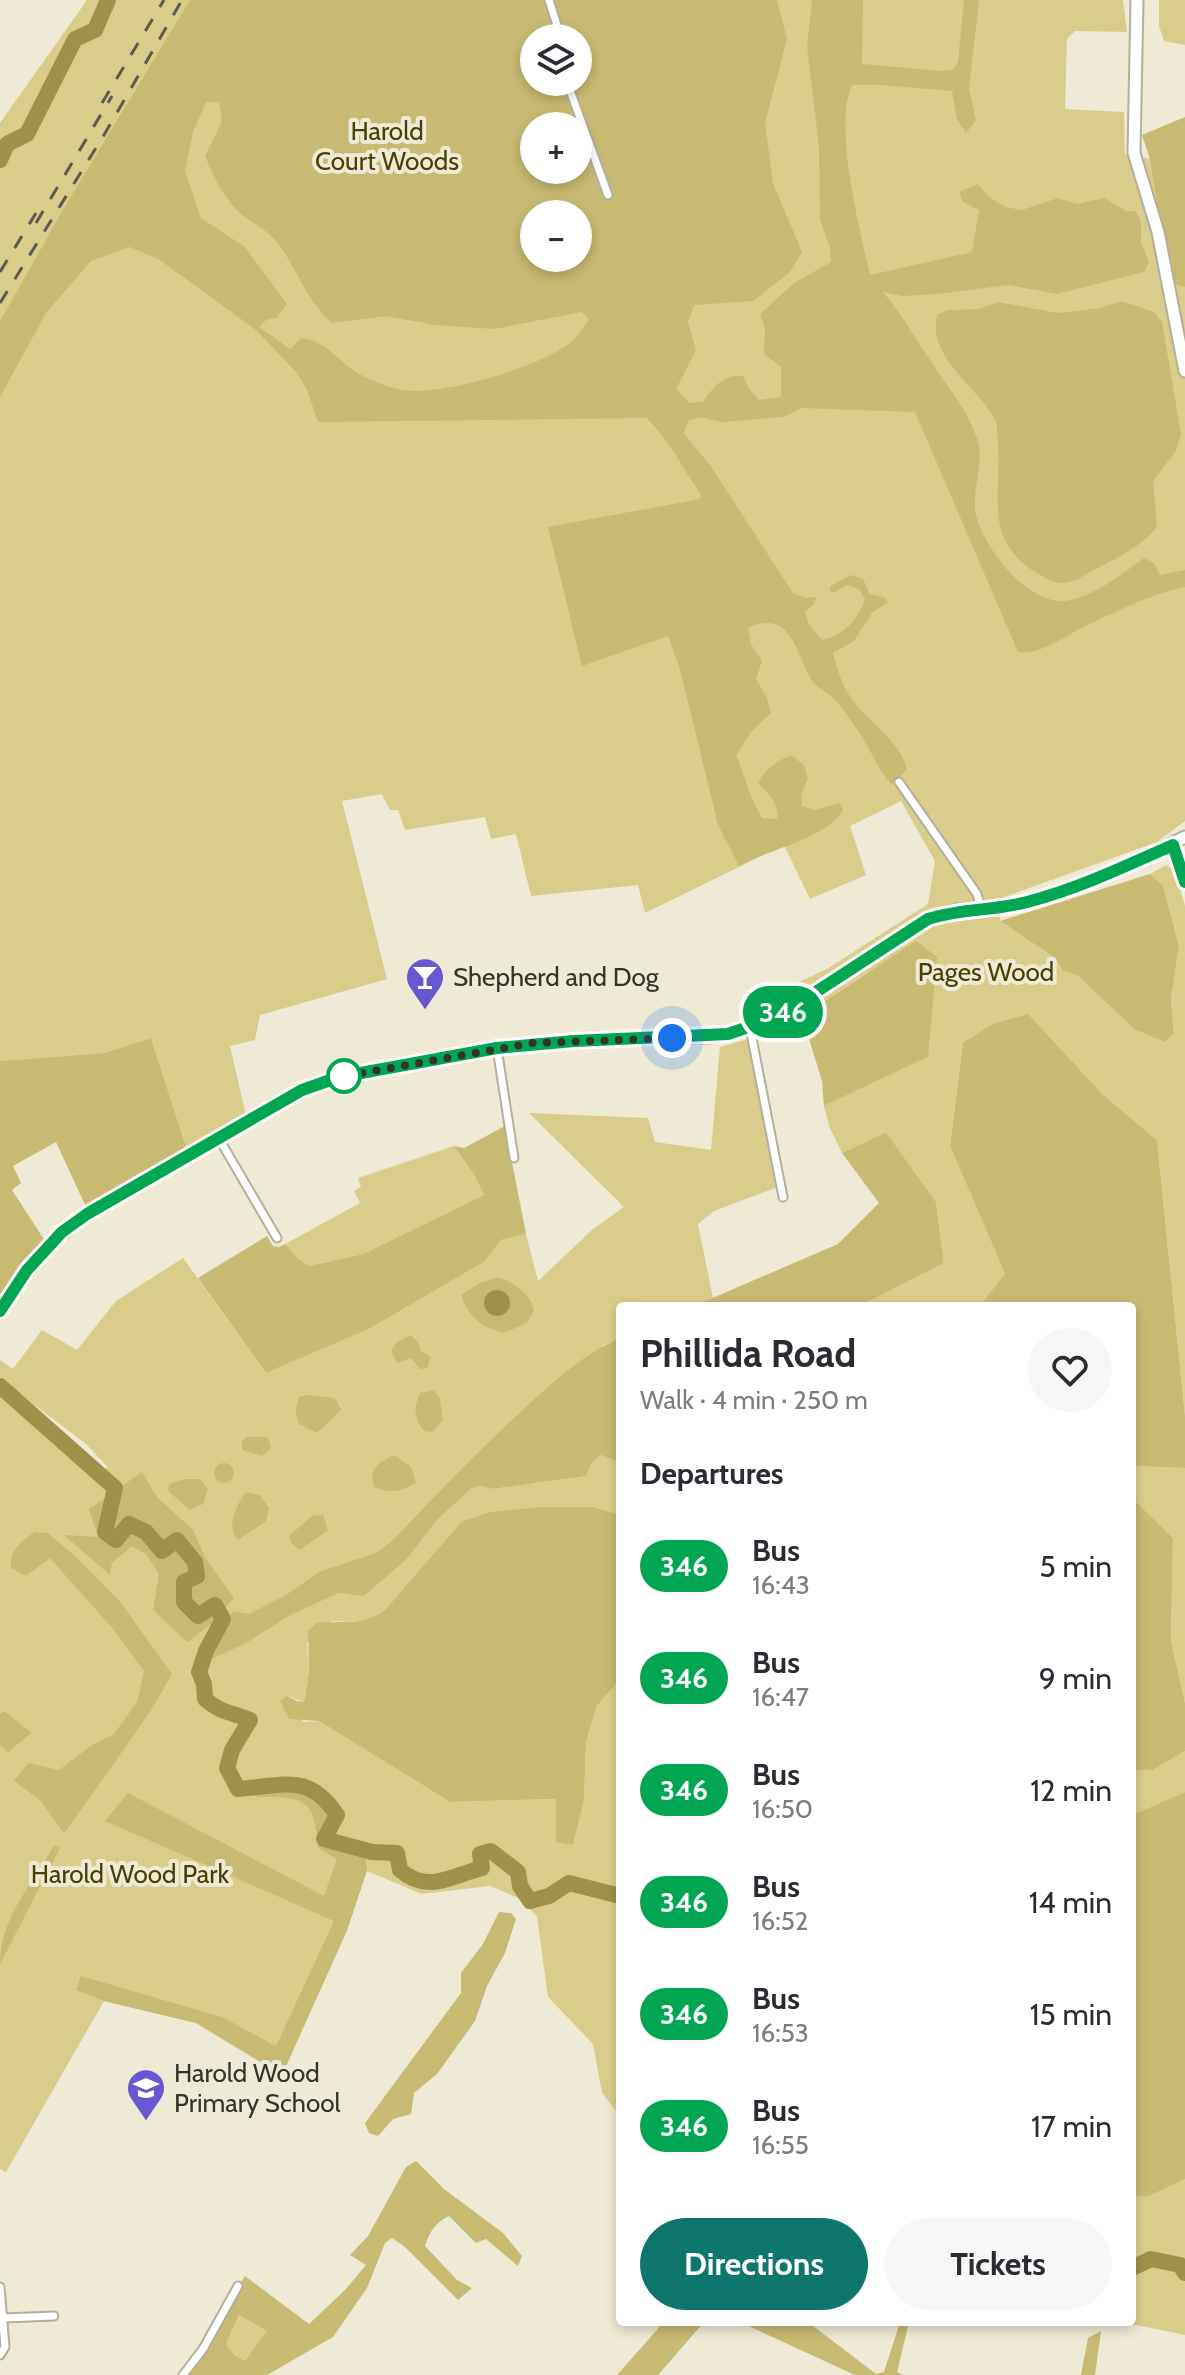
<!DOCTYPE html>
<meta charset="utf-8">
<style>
body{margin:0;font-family:Cabin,sans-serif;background:#f7f7f7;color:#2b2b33;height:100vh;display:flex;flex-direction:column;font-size:30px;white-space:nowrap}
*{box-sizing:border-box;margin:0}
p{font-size:26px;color:#7c7c81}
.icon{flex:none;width:44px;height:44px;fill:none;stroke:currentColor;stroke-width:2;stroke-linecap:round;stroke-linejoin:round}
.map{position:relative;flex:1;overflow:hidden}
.panel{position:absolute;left:616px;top:1302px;width:520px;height:1024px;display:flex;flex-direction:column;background:#fff;border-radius:8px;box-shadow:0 4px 12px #0003}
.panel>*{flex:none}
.badge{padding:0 16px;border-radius:26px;font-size:28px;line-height:52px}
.fabs{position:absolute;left:520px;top:24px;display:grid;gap:16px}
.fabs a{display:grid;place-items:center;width:72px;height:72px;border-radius:50%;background:#fff;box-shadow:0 4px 12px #0003;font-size:40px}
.you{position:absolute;width:40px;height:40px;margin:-20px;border:6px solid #fff;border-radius:50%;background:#1a73e8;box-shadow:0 0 0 12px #1a73e833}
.map>.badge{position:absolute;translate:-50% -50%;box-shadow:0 0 0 4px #fff}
h2{padding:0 24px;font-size:30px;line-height:72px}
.round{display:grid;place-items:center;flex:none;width:84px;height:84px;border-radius:42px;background:#f7f7f7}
.overview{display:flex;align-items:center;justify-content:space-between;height:136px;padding:0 24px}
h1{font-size:38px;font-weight:800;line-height:60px}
.button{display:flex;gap:16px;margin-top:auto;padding:16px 24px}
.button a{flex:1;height:92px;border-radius:48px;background:#0f766e;color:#fff;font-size:32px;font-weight:800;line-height:92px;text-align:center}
.button a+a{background:#f7f7f7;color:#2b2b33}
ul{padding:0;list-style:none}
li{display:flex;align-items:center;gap:24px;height:112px;padding:0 24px}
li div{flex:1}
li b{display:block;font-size:30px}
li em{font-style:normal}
li .badge{min-width:88px;font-weight:700;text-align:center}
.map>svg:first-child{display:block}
.green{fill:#dacd8c;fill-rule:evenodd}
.forest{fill:#c8ba72;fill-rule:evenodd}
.water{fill:#9f914a}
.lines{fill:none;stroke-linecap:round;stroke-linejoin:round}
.river{stroke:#9f914a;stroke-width:16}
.street-casing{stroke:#b3af9a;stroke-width:11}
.secondary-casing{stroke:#b3af9a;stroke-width:15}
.street{stroke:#fff;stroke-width:7}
.secondary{stroke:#fff;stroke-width:11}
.rail{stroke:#5d5b50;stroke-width:3;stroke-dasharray:14 14;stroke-linecap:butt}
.line-casing{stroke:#fff;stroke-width:18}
.line{stroke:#00a651;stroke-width:12}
.walk{stroke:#35332b;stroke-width:8;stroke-dasharray:0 14.4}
.stop-dot{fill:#fff;stroke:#00a651;stroke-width:4}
.labels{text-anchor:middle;stroke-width:8;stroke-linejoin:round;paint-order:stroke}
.park-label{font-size:26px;fill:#4a4003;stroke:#eeead5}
.poi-label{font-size:26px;fill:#35332b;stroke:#eeead5;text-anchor:start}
</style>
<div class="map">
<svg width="1185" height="2375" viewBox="0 0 1185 2375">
<rect width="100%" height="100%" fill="#eeead5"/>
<g class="green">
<path d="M 87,0 L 1123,0 L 1127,32 L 1075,31 L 1067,39 L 1065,109 L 1124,112 L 1125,154 L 1150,159 L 1185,144 L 1185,821 L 1157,842 L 999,899 L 1000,921 L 1055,958 L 1063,971 L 1077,975 L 1134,1029 L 1174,1033 L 1171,999 L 1179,946 L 1163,887 L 1150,874 L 1166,865 L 1175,871 L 1185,906 L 1185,1416 L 1157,1140 L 1102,1094 L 963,1043 L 950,1146 L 1005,1274 L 979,1306 L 860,1306 L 944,1263 L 936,1202 L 886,1132 L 842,1153 L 829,1126 L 824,1106 L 928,1057 L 865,974 L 802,1016 L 775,993 L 827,969 L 928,904 L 935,861 L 901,801 L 850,826 L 866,875 L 810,899 L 784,845 L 645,913 L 638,885 L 531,896 L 516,834 L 491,839 L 485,817 L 405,830 L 398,810 L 390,810 L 382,794 L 342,801 L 387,979 L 260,1015 L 255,1040 L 230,1046 L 247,1120 L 187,1150 L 151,1038 L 104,1053 L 0,1061 L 0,123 ZM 534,38 L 578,38 L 578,82 L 534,82 ZM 534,126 L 578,126 L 578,170 L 534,170 ZM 534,214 L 578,214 L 578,258 L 534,258 Z"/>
<path d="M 1159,0 L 1185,0 L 1185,45 L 1164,41 L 1159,26 Z"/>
<path d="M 752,1038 L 781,1186 L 714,1211 L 698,1224 L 713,1298 L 694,1306 L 620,1306 L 620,1338 L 602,1346 L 601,1455 L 620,1463 L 620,1515 L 594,1507 L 461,1522 L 385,1610 C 366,1622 354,1623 332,1621 L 307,1643 L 309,1672 L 304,1702 L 287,1696 L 303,1722 L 319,1721 L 450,1802 L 557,1799 L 556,1842 L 584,1799 L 586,1742 L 597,1706 L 620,1679 L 620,2116 L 602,2093 L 593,2044 L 548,1997 L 537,1916 L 518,1898 L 490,1886 L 422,1894 L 367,1871 L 347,1931 L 282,2075 L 196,2023 L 104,2001 L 6,2172 L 0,2169 L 0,1386 L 97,1473 L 108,1467 L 86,1444 L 8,1385 L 0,1377 L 0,1360 L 13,1369 L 42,1330 L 77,1350 L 116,1301 L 183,1258 L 266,1373 L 369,1329 L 484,1262 L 501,1240 L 526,1234 L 538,1281 L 593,1229 L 624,1207 L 529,1113 L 648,1118 L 655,1142 L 711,1150 L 720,1047 ZM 529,1405 L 586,1476 L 493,1489 L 481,1486 L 472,1488 L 437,1520 L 407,1559 L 365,1595 L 339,1593 L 289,1616 L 248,1642 L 337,1583 L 399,1550 L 477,1454 Z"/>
<path d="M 454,1146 L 473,1173 L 484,1195 L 363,1254 L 309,1266 L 298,1259 L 285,1244 L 360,1203 L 354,1191 L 361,1187 L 358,1178 Z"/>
<path d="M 1132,1466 L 1185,1468 L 1185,1703 L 1171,1641 L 1173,1538 L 1132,1498 Z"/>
<path d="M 1185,1751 L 1185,1792 L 1132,1815 L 1132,1771 L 1153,1770 Z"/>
<path d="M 1185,2179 L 1185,2335 L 1122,2322 L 1132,2322 L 1132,2195 L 1147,2197 Z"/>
<path d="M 239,2315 L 268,2331 L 245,2362 L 235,2356 L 226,2344 Z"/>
</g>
<g class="forest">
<path d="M 190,0 L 777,0 L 787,39 L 765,123 L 773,183 L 802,252 L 790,272 L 753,301 L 694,305 L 688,322 L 696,350 L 676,389 L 690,403 L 703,402 C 713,387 724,374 743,376 L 750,390 L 759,400 L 781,397 L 781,367 L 764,354 L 765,329 L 760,314 L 794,283 L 831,262 L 830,247 L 820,220 L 819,147 L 807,47 L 812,0 L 863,0 L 862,64 L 940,71 L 954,69 L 958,61 L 964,0 L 979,0 L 969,88 L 976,120 L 966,133 L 957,120 L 952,91 L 882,85 L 852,85 C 833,125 860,231 870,275 L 972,252 L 979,210 L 963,202 L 959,192 L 978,184 L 989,197 L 1005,207 L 1022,210 L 1058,198 L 1077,204 L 1104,198 L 1126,211 L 1136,211 L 1141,223 L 1141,242 L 1149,262 L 1144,272 L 1057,294 L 1008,285 L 937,294 L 902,296 L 883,292 C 902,314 915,339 932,363 C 948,388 970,413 978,442 C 984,465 971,493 976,515 C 984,548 1026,603 1064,601 C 1090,599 1124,573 1144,558 L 1154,563 L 1160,575 L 1185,570 L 1185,587 C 1151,594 1117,611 1086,626 C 1064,636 1042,655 1018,652 L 915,412 L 802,408 L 783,417 L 721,422 L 699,417 L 688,421 L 684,434 L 710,465 L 793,593 L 806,598 L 816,597 L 814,604 L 805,612 L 809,625 L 822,640 C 844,635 857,620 865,600 L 859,589 L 848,585 L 833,593 L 829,590 L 832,585 L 851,575 L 863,579 L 870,594 L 885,598 L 888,602 L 872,613 L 854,641 L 833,653 C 837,668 841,682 849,695 C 865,721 899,738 907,769 L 892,785 C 881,774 876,762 869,749 C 860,732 846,712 833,698 C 828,692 818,689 814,683 C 797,661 794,606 748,628 L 751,644 L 762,661 L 756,679 L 767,698 L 771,713 L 751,732 L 736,755 C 745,776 750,798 762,818 L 777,819 C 779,804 769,793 758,784 C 765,768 776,762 791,755 L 804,765 L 808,779 L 801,794 L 802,806 L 814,810 L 840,803 L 843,809 C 832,837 766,850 739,866 L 718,825 L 680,669 L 668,636 L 582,666 L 548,527 L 700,499 L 701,494 C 682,469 670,439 646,418 L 318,422 L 307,390 L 297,373 L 256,330 L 160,260 L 130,247 L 91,261 L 46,313 L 0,397 L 0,321 L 67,203 ZM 534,38 L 578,38 L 578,82 L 534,82 ZM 206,102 L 219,102 L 222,121 L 205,156 C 214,177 224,199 241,214 C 252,223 267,230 276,241 C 297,267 306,301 332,323 L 386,316 L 435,325 L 494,329 L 582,312 L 589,319 C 583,327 578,338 570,343 C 539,367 444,396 404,390 C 392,389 375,382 363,376 C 340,365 329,341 301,338 L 290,349 L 259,327 L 266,320 L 276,318 L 287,304 L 245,247 L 201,218 L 185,171 L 193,132 ZM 534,126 L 578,126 L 578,170 L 534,170 ZM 534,214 L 578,214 L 578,258 L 534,258 Z"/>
<path d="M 1185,117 L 1185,287 L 1169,283 L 1150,159 L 1142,135 Z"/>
<path d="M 1122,301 L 1154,312 L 1162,322 L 1181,434 L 1176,451 L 1153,481 L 1157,527 C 1139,549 1112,560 1087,574 C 1067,586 1057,586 1037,573 C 982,541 1002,493 998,442 C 997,434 998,424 994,418 C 976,385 927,357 937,315 L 948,310 L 980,309 L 997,302 L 1058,313 L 1100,308 Z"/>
<path d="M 1150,874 L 1163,886 L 1179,946 L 1171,999 L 1174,1033 L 1165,1042 L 1134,1029 L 1077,975 L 1063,971 L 1055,958 L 1000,921 Z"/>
<path d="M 916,941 L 937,957 L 928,1057 L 824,1106 L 822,1081 L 802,1016 Z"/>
<path d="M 1028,1014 L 1102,1094 L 1157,1140 L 1185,1416 L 1185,1468 L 1132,1466 L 1132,1306 L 979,1306 L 1005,1274 L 950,1146 L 963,1043 L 993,1024 Z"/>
<path d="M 151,1038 L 187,1150 L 86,1207 L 56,1142 L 13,1166 L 21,1183 L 12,1190 L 45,1241 L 25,1262 L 0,1297 L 0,1061 L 104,1053 Z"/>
<path d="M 505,1126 L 526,1234 L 501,1240 L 484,1262 L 369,1329 L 266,1373 L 198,1278 L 267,1236 L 273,1246 L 279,1247 L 285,1244 L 298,1259 L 309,1266 L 363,1254 L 484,1195 L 473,1173 L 454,1146 L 464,1148 Z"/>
<path d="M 886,1132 L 936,1202 L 944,1263 L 860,1306 L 694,1306 L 838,1244 L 879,1203 L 842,1153 Z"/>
<path d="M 498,1277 C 514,1283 529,1292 534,1310 L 527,1323 L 504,1333 C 480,1327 470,1318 461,1295 L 480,1283 Z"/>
<path d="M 411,1335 L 418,1342 L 421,1351 L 431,1357 L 427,1368 L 420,1369 L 411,1358 L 397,1363 L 391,1351 L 397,1342 Z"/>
<path d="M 620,1338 L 620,1463 L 601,1455 L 591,1463 L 586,1476 L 493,1489 L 481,1486 L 472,1488 L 437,1520 L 407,1559 L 364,1596 L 339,1593 L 289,1616 L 248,1642 L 212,1659 L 213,1648 L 233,1611 L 249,1614 L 286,1595 L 319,1572 L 376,1553 L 391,1542 C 435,1496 479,1450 526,1407 C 554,1381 585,1353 620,1338 Z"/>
<path d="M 434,1390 L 440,1399 L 443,1420 L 432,1432 L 424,1431 C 413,1418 414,1407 420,1393 Z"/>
<path d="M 308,1395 L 335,1398 L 341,1410 L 317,1433 L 299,1424 C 295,1413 295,1407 299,1397 Z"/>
<path d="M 246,1437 L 268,1437 L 271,1448 L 262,1456 L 242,1450 L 242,1442 Z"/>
<path d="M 394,1455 L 411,1467 L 416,1482 C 403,1492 390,1494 374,1487 C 368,1469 378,1462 394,1455 Z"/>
<circle cx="224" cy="1473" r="10"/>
<path d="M 142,1472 L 157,1497 L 193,1530 L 206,1559 L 234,1598 L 210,1625 L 187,1642 L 153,1610 L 159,1574 L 146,1554 L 132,1546 L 112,1563 L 110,1575 L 64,1535 L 98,1537 L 89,1509 Z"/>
<path d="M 184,1479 L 200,1479 L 208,1489 L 203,1504 L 190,1510 L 168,1491 L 169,1484 Z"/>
<path d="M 245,1492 L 260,1495 L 269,1508 L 266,1521 L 238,1540 C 225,1527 237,1506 245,1492 Z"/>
<path d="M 1132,1498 L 1173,1538 L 1171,1641 L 1185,1703 L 1185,1751 L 1153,1770 L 1132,1771 Z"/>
<path d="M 540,1507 L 594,1507 L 620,1515 L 620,1679 L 597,1706 L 586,1742 L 584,1799 L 573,1845 L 556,1842 L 556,1799 L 450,1802 L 319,1721 L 289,1719 L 280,1701 L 287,1696 L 297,1701 L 304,1702 L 309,1672 L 308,1631 L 317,1623 C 346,1620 359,1627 385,1610 L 461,1522 L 490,1512 Z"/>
<path d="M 323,1515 L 328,1530 L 300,1550 L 291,1543 L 289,1536 L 312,1516 Z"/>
<path d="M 35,1532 L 48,1533 L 76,1557 L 122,1604 L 172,1674 L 150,1712 L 64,1834 L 40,1800 L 14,1781 L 28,1763 L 59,1770 L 92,1745 L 114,1734 L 137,1702 L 144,1671 L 113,1629 L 50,1558 L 26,1576 L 11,1568 C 9,1551 22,1540 35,1532 Z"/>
<path d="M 4,1711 L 32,1733 L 8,1752 L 0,1745 L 0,1714 Z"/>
<path d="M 300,1780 L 327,1792 L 340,1814 L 332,1835 L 364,1847 L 367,1870 L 347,1930 L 282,2075 L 196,2023 L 104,2001 L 76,1990 L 81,1976 L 222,2017 L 276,2046 L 334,1921 L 105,1821 L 128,1793 L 324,1896 L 337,1859 L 318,1848 C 315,1797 303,1797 256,1797 L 253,1782 Z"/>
<path d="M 1185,1792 L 1185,2179 L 1147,2197 L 1132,2195 L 1132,1815 Z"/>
<path d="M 54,1845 L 60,1848 L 0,1964 C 0,1916 33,1885 54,1845 Z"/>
<path d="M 499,1912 L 511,1913 L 516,1919 L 505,1953 L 487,1986 L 475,2021 L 437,2074 L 414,2093 L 411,2114 L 393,2119 L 378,2136 L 369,2133 L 365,2123 L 461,1993 L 461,1973 L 483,1944 Z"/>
<path d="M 416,2161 L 444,2189 L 503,2233 L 522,2256 L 518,2266 L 486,2239 L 476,2243 L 449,2216 C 436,2222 429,2232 425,2246 L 457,2280 L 472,2288 L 458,2300 L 405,2247 L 392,2238 L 385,2243 L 367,2288 L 333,2337 L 267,2375 L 183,2375 L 245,2276 L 309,2324 L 345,2290 L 366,2265 L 350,2255 L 368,2236 L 406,2167 ZM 239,2315 L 267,2331 L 245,2361 L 235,2356 L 226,2344 Z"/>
<path d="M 664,2322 L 704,2322 L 658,2375 L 617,2375 Z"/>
<path d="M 740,2322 L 808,2322 L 876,2374 L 884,2372 L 900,2322 L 909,2322 L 897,2372 L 903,2375 L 855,2375 Z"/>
<path d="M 1101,2331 L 1095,2375 L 1081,2375 L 1088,2338 Z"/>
</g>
<circle class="water" cx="497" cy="1303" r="13"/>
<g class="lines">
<g class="river">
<path d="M 0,160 L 7,144 L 27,134 L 75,39 L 95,30 L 108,0"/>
<path d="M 0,1386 L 115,1488 L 105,1532 L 116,1540 L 129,1524 L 146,1532 L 162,1551 L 177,1540 L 195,1562 L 197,1576 L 184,1582 L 184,1602 L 198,1616 L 215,1605 L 223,1619 L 206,1651 L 199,1672 L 204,1684 L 205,1699 C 220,1713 232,1712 250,1720 L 232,1750 L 227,1768 L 238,1789 C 284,1786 308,1772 337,1815 L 324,1839 L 372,1852 L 397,1853 L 400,1870 C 428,1894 451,1876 482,1868 L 480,1854 L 491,1851 L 518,1872 L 520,1886 L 530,1901 L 549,1896 L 569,1883 L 620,1896"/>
<path d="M 1132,2268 L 1151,2259 L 1180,2265 L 1185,2273"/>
</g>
<defs>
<g id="street">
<path d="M 549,0 L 561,38"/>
<path d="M 567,82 L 608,195"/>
<path d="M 899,782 L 977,894 L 981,908"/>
<path d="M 750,1028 L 783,1197"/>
<path d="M 497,1048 L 514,1158"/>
<path d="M 218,1137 L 277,1238"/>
<path d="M 0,2287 L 5,2347 L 0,2355"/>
<path d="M 4,2318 L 54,2316"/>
<path d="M 183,2375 L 203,2349 L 238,2286"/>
</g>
<g id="secondary">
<path d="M 1137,0 L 1134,153 L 1158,232 L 1185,371"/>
<path d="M 1173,845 L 1185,882"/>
<path d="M 0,1311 L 44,1249 L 87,1214 L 278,1102 L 321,1082 L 497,1048 L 574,1041 L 709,1037 L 750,1028 L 799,1003 L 928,919 L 957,910 L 1011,906 L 1046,897 L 1132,863 L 1185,837"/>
</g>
</defs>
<use href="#street" class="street-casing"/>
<use href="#secondary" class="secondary-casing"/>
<use href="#street" class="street"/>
<use href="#secondary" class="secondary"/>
<g class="rail">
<path d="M 102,103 L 164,0"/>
<path d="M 36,223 L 112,96"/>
<path d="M 0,272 L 36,213"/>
<path d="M 0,303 L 104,135 L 182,0"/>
</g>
</g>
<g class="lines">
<defs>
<path id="line" d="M 0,1311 L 27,1270 L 62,1232 L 87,1214 L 302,1090 L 339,1077 L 497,1048 L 574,1041 L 728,1034 L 766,1021 L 799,1003 L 928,919 C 961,908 994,911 1027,902 C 1077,889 1126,866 1173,845 L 1185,882"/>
</defs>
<use href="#line" class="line-casing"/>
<use href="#line" class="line"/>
<path class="walk" d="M 344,1076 L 339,1077 L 533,1043 L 672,1038"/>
</g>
<defs>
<symbol id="bar-pin" viewBox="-11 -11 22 30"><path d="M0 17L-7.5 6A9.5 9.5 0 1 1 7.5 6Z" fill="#6857d1" stroke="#eeead5"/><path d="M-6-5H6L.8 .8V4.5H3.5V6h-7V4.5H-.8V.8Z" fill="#fff"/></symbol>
<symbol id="school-pin" viewBox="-11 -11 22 30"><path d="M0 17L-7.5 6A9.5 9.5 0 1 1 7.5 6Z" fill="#6857d1" stroke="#eeead5"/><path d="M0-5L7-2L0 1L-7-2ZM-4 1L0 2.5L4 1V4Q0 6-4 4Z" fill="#fff"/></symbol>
</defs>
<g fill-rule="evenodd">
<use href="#bar-pin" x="403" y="955" width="44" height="60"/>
<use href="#school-pin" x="124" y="2066" width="44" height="60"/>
</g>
<circle class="stop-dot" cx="344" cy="1076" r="16"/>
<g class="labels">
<g class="park-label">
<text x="387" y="140">Harold<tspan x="387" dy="30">Court Woods</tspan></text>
<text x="986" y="981">Pages Wood</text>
<text x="130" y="1883">Harold Wood Park</text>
</g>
<g class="poi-label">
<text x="453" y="986">Shepherd and Dog</text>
<text x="174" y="2082">Harold Wood<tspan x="174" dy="30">Primary School</tspan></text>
</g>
</g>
</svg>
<div class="fabs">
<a><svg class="icon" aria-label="layers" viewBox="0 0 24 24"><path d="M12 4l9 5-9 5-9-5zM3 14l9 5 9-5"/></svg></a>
<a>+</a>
<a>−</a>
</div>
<div class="you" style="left:672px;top:1038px"></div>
<b class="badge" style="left:783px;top:1012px;background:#00a651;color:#fff">346</b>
<section class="panel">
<div class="overview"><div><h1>Phillida Road</h1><p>Walk · 4 min · 250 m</p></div><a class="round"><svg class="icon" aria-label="heart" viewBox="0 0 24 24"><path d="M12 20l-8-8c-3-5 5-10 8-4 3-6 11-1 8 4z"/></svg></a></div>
<h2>Departures</h2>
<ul>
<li><span class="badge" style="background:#00a651;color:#fff">346</span><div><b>Bus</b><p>16:43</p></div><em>5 min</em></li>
<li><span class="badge" style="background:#00a651;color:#fff">346</span><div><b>Bus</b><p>16:47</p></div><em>9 min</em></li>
<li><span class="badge" style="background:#00a651;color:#fff">346</span><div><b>Bus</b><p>16:50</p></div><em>12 min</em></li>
<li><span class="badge" style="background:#00a651;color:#fff">346</span><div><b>Bus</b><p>16:52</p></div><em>14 min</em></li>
<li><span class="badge" style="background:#00a651;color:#fff">346</span><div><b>Bus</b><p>16:53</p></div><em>15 min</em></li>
<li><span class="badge" style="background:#00a651;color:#fff">346</span><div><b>Bus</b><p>16:55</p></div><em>17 min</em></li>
</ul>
<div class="button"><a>Directions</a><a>Tickets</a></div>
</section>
</div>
